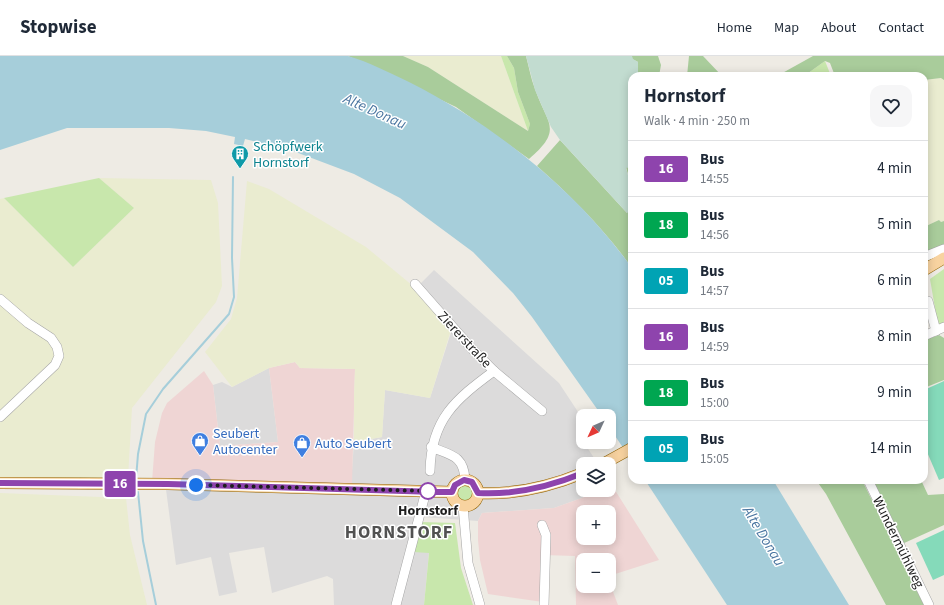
<!DOCTYPE html>
<meta charset="utf-8">
<style>
body{margin:0;font-family:"Source Sans 3",sans-serif;background:#f6f6f7;color:#1f2937;height:100vh;display:flex;flex-direction:column;font-size:15px;white-space:nowrap}
*{box-sizing:border-box;margin:0}
p{font-size:13px;color:#747a83}
.icon{flex:none;width:22px;height:22px;fill:none;stroke:currentColor;stroke-width:2;stroke-linecap:round;stroke-linejoin:round}
.map{position:relative;flex:1;overflow:hidden}
.drawer{position:absolute;left:628px;top:16px;width:300px;height:412px;display:flex;flex-direction:column;background:#fff;border-radius:12px;box-shadow:0 2px 10px #0003}
.drawer>*{flex:none}
.badge{padding:0 8px;border-radius:3px;font-size:14px;line-height:26px}
.needle{width:26px;rotate:226deg}
.controls{position:absolute;left:576px;top:353px;display:grid;gap:8px}
.controls a{display:grid;place-items:center;width:40px;height:40px;border-radius:8px;background:#fff;box-shadow:0 2px 10px #0003;font-size:20px}
.you{position:absolute;width:20px;height:20px;margin:-10px;border:3px solid #fff;border-radius:50%;background:#1a73e8;box-shadow:0 0 0 6px #1a73e833}
.map>.badge{position:absolute;translate:-50% -50%;box-shadow:0 0 0 2px #fff}
.round{display:grid;place-items:center;flex:none;width:42px;height:42px;border-radius:12px;background:#f6f6f7}
.overview{display:flex;align-items:center;justify-content:space-between;height:68px;padding:0 16px}
h1{font-size:19px;font-weight:700;line-height:30px}
ul{padding:0;list-style:none}
li{display:flex;align-items:center;gap:12px;height:56px;padding:0 16px;border-top:1px solid #e0e1e3}
li div{flex:1}
li b{display:block;font-size:15px}
li em{font-style:normal}
li .badge{min-width:44px;font-weight:700;text-align:center}
header{display:flex;align-items:center;gap:24px;box-sizing:border-box;height:56px;padding:0 20px;background:#fff;border-bottom:1px solid #e0e1e3}
header strong{font-size:19px}
nav{display:flex;gap:22px;margin-inline-start:auto;font-size:14px}
.map>svg:first-child{display:block}
.residential{fill:#dcdbdb}
.commercial{fill:#efd5d4;fill-rule:evenodd}
.farmland{fill:#eaecd0}
.grass{fill:#c8e7ac}
.forest{fill:#a9cc9b}
.wetland{fill:#c2dcd0}
.pitch{fill:#85daba}
.water{fill:#a6ceda}
.lines{fill:none;stroke-linecap:round;stroke-linejoin:round}
.stream{stroke:#a6ceda;stroke-width:2}
.minor-casing{stroke:#a5a5a5;stroke-width:10}
.major-casing{stroke:#916506;stroke-width:12}
.minor{stroke:#fff;stroke-width:9}
.major{stroke:#f8d3a0;stroke-width:11}
.line-casing{stroke:#fff;stroke-width:9}
.line{stroke:#8e44ad;stroke-width:6}
.walk{stroke:#1e1e1e;stroke-width:4;stroke-dasharray:0 7.2}
.stop-dot{fill:#fff;stroke:#8e44ad;stroke-width:2}
.labels{text-anchor:middle;stroke-width:3;stroke-linejoin:round;paint-order:stroke}
.culture-label{font-size:14px;fill:#0d838f;stroke:#fff;text-anchor:start}
.street-label{font-size:14px;fill:#1e1e1e;stroke:#fff}
.shop-label{font-size:14px;fill:#366cbe;stroke:#fff;text-anchor:start}
.stop-label{font-size:14px;font-weight:bold;fill:#1e1e1e;stroke:#fff}
.water-label{font-size:15px;font-style:italic;fill:#4b76a1;stroke:#fff}
.district-label{font-size:18px;font-weight:bold;letter-spacing:1px;fill:#515151;stroke:#fff}
</style>
<header>
<strong>Stopwise</strong>
<nav><a>Home</a><a>Map</a><a>About</a><a>Contact</a></nav>
</header>
<div class="map">
<svg width="944" height="549" viewBox="0 0 944 549">
<rect width="100%" height="100%" fill="#eeebe4"/>
<g class="residential">
<path d="M 434,214 L 559,327 L 582,362 L 577,376 L 598,408 L 583,408 L 583,434 L 604,434 L 554,452 L 482,457 L 478,465 L 422,461 L 414,496 L 429,496 L 424,549 L 334,549 L 333,523 L 327,520 L 272,537 L 264,491 L 229,497 L 237,536 L 219,540 L 211,501 L 176,509 L 165,426 L 351,429 L 354,386 L 382,381 L 385,334 L 430,342 L 454,267 L 419,229 Z"/>
<path d="M 269,312 L 278,386 L 220,390 L 213,329 L 222,326 L 232,331 Z"/>
</g>
<g class="commercial">
<path d="M 295,306 L 300,312 L 355,313 L 352,429 L 152,426 L 155,386 L 162,357 L 167,347 L 204,315 L 213,329 L 220,390 L 278,386 L 269,312 Z"/>
<path d="M 613,431 L 659,504 L 609,520 L 609,504 L 583,504 L 583,530 L 609,530 L 609,525 L 618,549 L 576,549 L 575,500 L 543,499 L 543,546 L 488,538 L 480,504 L 478,484 L 478,465 L 482,457 L 554,452 L 604,434 L 609,434 ZM 583,456 L 609,456 L 609,482 L 583,482 Z"/>
</g>
<g class="farmland">
<path d="M 403,0 L 501,0 L 528,75 L 428,11 Z"/>
<path d="M 942,22 L 944,24 L 944,165 L 941,166 L 939,164 L 924,171 L 924,24 Z"/>
<path d="M 99,122 L 211,124 L 218,147 L 222,230 L 216,246 L 132,352 L 128,422 L 0,423 L 0,143 L 4,142 L 73,211 L 134,152 Z"/>
<path d="M 247,125 L 269,133 L 366,191 L 413,230 L 451,274 L 430,342 L 385,334 L 382,381 L 354,386 L 354,339 L 355,313 L 300,312 L 295,306 L 269,312 L 232,331 L 205,296 L 231,263 L 237,242 Z"/>
<path d="M 0,437 L 126,442 L 130,479 L 147,549 L 0,549 Z"/>
</g>
<g class="grass">
<path d="M 501,0 L 507,0 L 514,12 L 518,36 L 530,68 L 528,75 Z"/>
<path d="M 825,5 L 831,20 L 804,20 Z"/>
<path d="M 99,122 L 134,152 L 73,211 L 4,142 Z"/>
<path d="M 944,213 L 944,267 L 938,270 L 930,223 Z"/>
<circle cx="465" cy="437" r="9"/>
<path d="M 421,466 L 455,467 L 461,512 L 473,549 L 424,549 L 429,497 L 413,496 Z"/>
</g>
<g class="forest">
<path d="M 348,0 L 403,0 L 428,11 L 528,75 L 530,68 L 518,36 L 514,12 L 507,0 L 526,0 C 529,11 531,23 535,33 C 547,68 564,73 529,103 L 456,51 Z"/>
<path d="M 632,0 L 658,0 L 661,9 L 659,20 L 638,20 L 638,6 L 632,3 Z"/>
<path d="M 689,0 L 703,0 L 722,20 L 687,20 Z"/>
<path d="M 813,0 L 944,0 L 944,24 L 941,22 L 924,24 L 924,20 L 835,20 L 830,7 L 825,5 L 804,20 L 777,20 Z"/>
<path d="M 560,84 L 627,157 L 632,133 L 626,111 L 632,111 L 632,212 C 605,174 572,141 537,110 Z"/>
<path d="M 939,164 L 941,166 L 944,165 L 944,189 L 924,198 L 924,171 Z"/>
<path d="M 939,279 L 944,282 L 944,324 L 924,332 L 924,284 Z"/>
<path d="M 816,424 L 862,424 L 924,549 L 886,549 L 826,438 Z"/>
<path d="M 873,424 L 921,424 L 928,439 L 944,438 L 944,469 L 902,488 Z"/>
</g>
<path class="wetland" d="M 526,0 L 632,0 L 633,3 L 638,6 L 638,20 L 632,20 L 632,111 L 626,112 L 632,133 L 632,153 L 627,157 L 560,84 L 551,71 L 535,34 Z"/>
<g class="pitch">
<path d="M 944,325 L 944,422 L 939,424 L 924,389 L 924,334 Z"/>
<path d="M 944,474 L 944,519 L 933,524 L 916,487 Z"/>
</g>
<g class="water">
<path d="M 0,0 L 348,0 C 369,6 390,17 409,26 C 496,70 575,133 632,212 L 632,405 L 609,371 L 609,360 L 602,360 L 532,261 L 513,237 L 473,196 L 400,142 L 354,118 L 293,95 L 245,83 L 243,90 L 234,88 L 235,81 L 206,75 L 169,72 L 67,72 L 0,94 Z"/>
<path d="M 645,424 L 773,424 L 849,549 L 727,549 Z"/>
</g>
<g class="lines">
<g class="stream">
<path d="M 136,423 L 138,398 L 146,358 L 163,333 L 229,258 L 234,241 L 232,202 L 233,121"/>
<path d="M 138,436 L 143,485 L 156,549"/>
</g>
<defs>
<g id="minor">
<path d="M 924,201 L 944,193"/>
<path d="M 415,228 L 473,294 L 494,315 C 456,343 431,363 430,415"/>
<path d="M 0,243 L 28,267 L 51,282 L 57,291 L 59,300 L 55,309 L 0,361"/>
<path d="M 928,245 L 936,275"/>
<path d="M 924,280 L 944,271"/>
<path d="M 494,315 L 542,355"/>
<path d="M 431,391 C 450,399 464,399 465,424"/>
<path d="M 868,424 L 929,549"/>
<path d="M 463,450 L 468,507 L 480,549"/>
<path d="M 542,469 L 546,479 L 544,549"/>
<path d="M 396,549 L 426,435"/>
</g>
<g id="major">
<path d="M 924,214 L 944,202"/>
<path d="M 603,408 L 632,392"/>
<circle cx="465" cy="437" r="13"/>
<path d="M 0,427 L 168,428 L 452,436"/>
<path d="M 478,437 C 514,439 549,431 583,417"/>
</g>
</defs>
<use href="#minor" class="minor-casing"/>
<use href="#major" class="major-casing"/>
<use href="#minor" class="minor"/>
<use href="#major" class="major"/>
</g>
<g class="lines">
<defs>
<path id="line" d="M 0,427 L 168,428 L 437,436 L 452,436 L 455,429 L 464,424 L 472,426 L 478,437 C 514,439 549,431 583,417"/>
</defs>
<use href="#line" class="line-casing"/>
<use href="#line" class="line"/>
<path class="walk" d="M 196,429 L 428,435"/>
</g>
<defs>
<symbol id="building-pin" viewBox="-11 -11 22 30"><path d="M0 17L-7.5 6A9.5 9.5 0 1 1 7.5 6Z" fill="#0f9aa8" stroke="#fff"/><path d="M-4-6H4V6H1V3H-1V6H-4ZM-2.5-4.3h1.7v1.8h-1.7ZM.8-4.3h1.7v1.8H.8ZM-2.5-1h1.7V.8h-1.7ZM.8-1h1.7V.8H.8Z" fill="#fff"/></symbol>
<symbol id="shop-pin" viewBox="-11 -11 22 30"><path d="M0 17L-7.5 6A9.5 9.5 0 1 1 7.5 6Z" fill="#3f7fe0" stroke="#fff"/><path d="M-5-2.5h2.3a2.7 3.5 0 0 1 5.4 0H5L5.5 6h-11ZM-1.5-2.5h3a1.5 2.3 0 0 0-3 0Z" fill="#fff"/></symbol>
</defs>
<g fill-rule="evenodd">
<use href="#building-pin" x="230" y="88" width="20" height="27"/>
<use href="#shop-pin" x="190" y="375" width="20" height="27"/>
<use href="#shop-pin" x="292" y="377" width="20" height="27"/>
</g>
<circle class="stop-dot" cx="428" cy="435" r="8"/>
<g class="labels">
<g class="culture-label">
<text x="253" y="95">Schöpfwerk<tspan x="253" dy="16">Hornstorf</tspan></text>
</g>
<g class="street-label">
<text transform="translate(465 283) rotate(47)" y="5">Ziererstraße</text>
<text transform="translate(899 486) rotate(64)" y="5">Wundermühlweg</text>
</g>
<g class="shop-label">
<text x="213" y="382">Seubert<tspan x="213" dy="16">Autocenter</tspan></text>
<text x="315" y="392">Auto Seubert</text>
</g>
<g class="stop-label">
<text x="428" y="459">Hornstorf</text>
</g>
<g class="water-label">
<text transform="translate(375 55) rotate(24)" y="5">Alte Donau</text>
<text transform="translate(764 480) rotate(59)" y="5">Alte Donau</text>
</g>
<g class="district-label">
<text x="399" y="482">HORNSTORF</text>
</g>
</g>
</svg>
<div class="controls">
<a><svg class="needle" viewBox="-14 -14 28 28"><path d="M0-13l5 13h-10z" fill="#e53935"/><path d="M0 13l5-13h-10z" fill="#747a83"/></svg></a>
<a><svg class="icon" aria-label="layers" viewBox="0 0 24 24"><path d="M12 4l9 5-9 5-9-5zM3 14l9 5 9-5"/></svg></a>
<a>+</a>
<a>−</a>
</div>
<div class="you" style="left:196px;top:429px"></div>
<b class="badge" style="left:120px;top:428px;background:#8e44ad;color:#fff">16</b>
<section class="drawer">
<div class="overview"><div><h1>Hornstorf</h1><p>Walk · 4 min · 250 m</p></div><a class="round"><svg class="icon" aria-label="heart" viewBox="0 0 24 24"><path d="M12 20l-8-8c-3-5 5-10 8-4 3-6 11-1 8 4z"/></svg></a></div>
<ul>
<li><span class="badge" style="background:#8e44ad;color:#fff">16</span><div><b>Bus</b><p>14:55</p></div><em>4 min</em></li>
<li><span class="badge" style="background:#00a651;color:#fff">18</span><div><b>Bus</b><p>14:56</p></div><em>5 min</em></li>
<li><span class="badge" style="background:#00a3b4;color:#fff">05</span><div><b>Bus</b><p>14:57</p></div><em>6 min</em></li>
<li><span class="badge" style="background:#8e44ad;color:#fff">16</span><div><b>Bus</b><p>14:59</p></div><em>8 min</em></li>
<li><span class="badge" style="background:#00a651;color:#fff">18</span><div><b>Bus</b><p>15:00</p></div><em>9 min</em></li>
<li><span class="badge" style="background:#00a3b4;color:#fff">05</span><div><b>Bus</b><p>15:05</p></div><em>14 min</em></li>
</ul>
</section>
</div>
